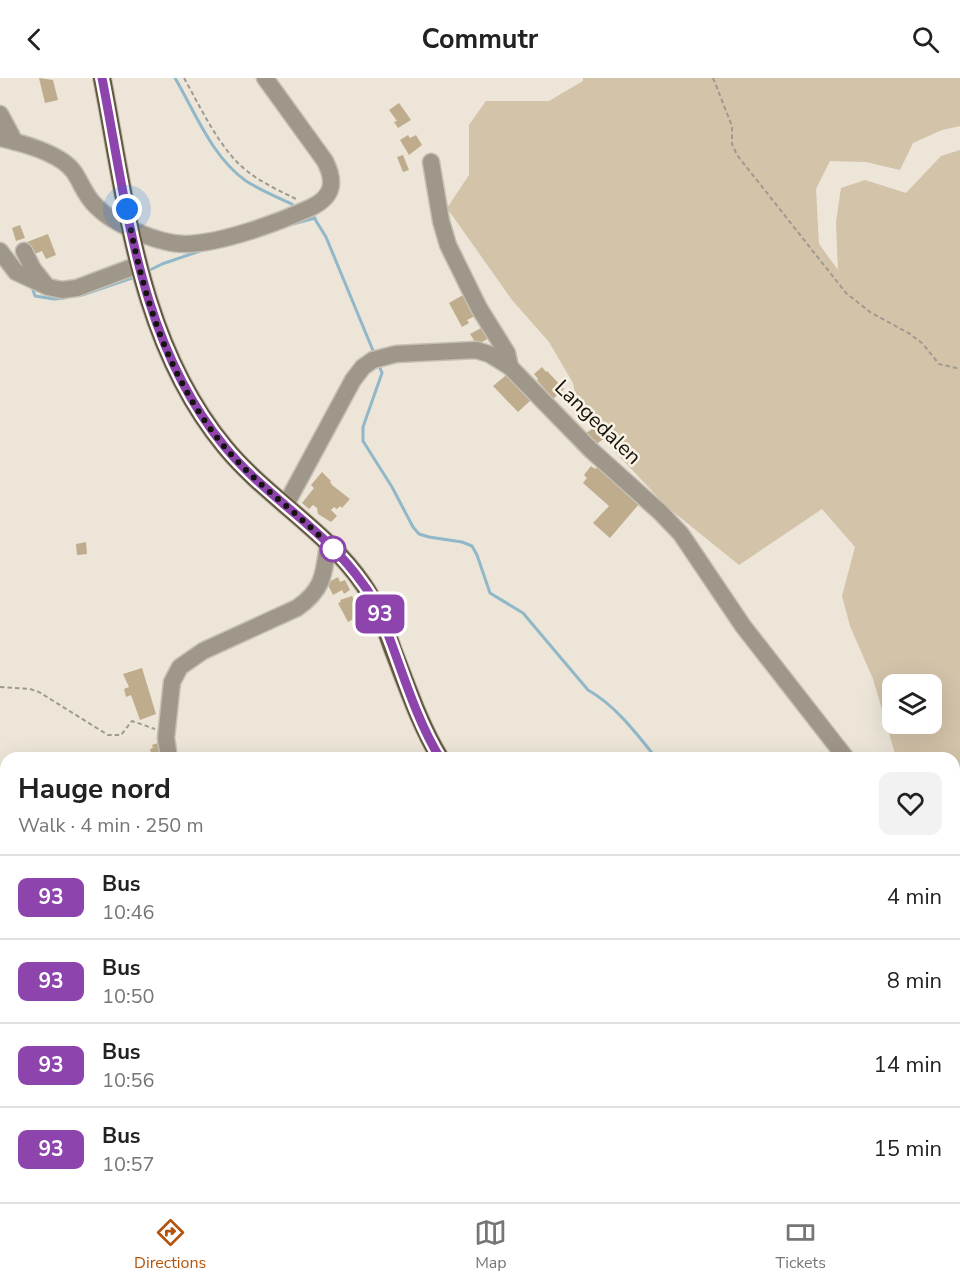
<!DOCTYPE html>
<meta charset="utf-8">
<style>
body{margin:0;font-family:"Nunito Sans",sans-serif;background:#f2f2f2;color:#222;height:100vh;display:flex;flex-direction:column;font-size:22px;white-space:nowrap}
*{box-sizing:border-box;margin:0}
p{font-size:20px;color:#767676}
.icon{flex:none;width:33px;height:33px;fill:none;stroke:currentColor;stroke-width:2;stroke-linecap:round;stroke-linejoin:round}
.map{position:relative;flex:1;overflow:hidden}
.drawer{position:absolute;left:0px;top:674px;width:960px;height:452px;display:flex;flex-direction:column;background:#fff;border-radius:18px 18px 0 0;box-shadow:0 6px 24px #0002}
.drawer>*{flex:none}
.badge{padding:0 12px;border-radius:9px;font-size:21px;line-height:39px}
.controls{position:absolute;left:882px;top:596px;display:grid;gap:12px}
.controls a{display:grid;place-items:center;width:60px;height:60px;border-radius:12px;background:#fff;box-shadow:0 6px 24px #0002;font-size:30px}
.you{position:absolute;width:30px;height:30px;margin:-15px;border:4px solid #fff;border-radius:50%;background:#1a73e8;box-shadow:0 0 0 9px #1a73e833}
.map>.badge{position:absolute;translate:-50% -50%;box-shadow:0 0 0 3px #fff}
.round{display:grid;place-items:center;flex:none;width:63px;height:63px;border-radius:12px;background:#f2f2f2}
.summary{display:flex;align-items:center;justify-content:space-between;height:102px;padding:0 18px}
h1{font-size:28px;font-weight:700;line-height:45px}
ul{padding:0;list-style:none}
li{display:flex;align-items:center;gap:18px;height:84px;padding:0 18px;border-top:2px solid #e0e0e0}
li div{flex:1}
li b{display:block;font-size:22px}
li em{font-style:normal}
li .badge{min-width:66px;font-weight:700;text-align:center}
header{display:flex;justify-content:space-between;align-items:center;height:78px;padding:0 18px;background:#fff;font-size:27px;font-weight:700}
.tabs{display:flex;justify-content:space-around;align-items:center;height:84px;border-top:2px solid #e0e0e0;background:#fff;font-size:16px;color:#767676}
.tabs a{display:grid;justify-items:center;gap:3px}
.tabs .on{color:#b45309}
.map>svg:first-child{display:block}
.green{fill:#d2c3a9;fill-rule:evenodd}
.lines{fill:none;stroke-linecap:round;stroke-linejoin:round}
.stream{stroke:#90b8c8;stroke-width:3}
.building{fill:#bfac8c}
.minor-casing{stroke:#c5bfb4;stroke-width:19}
.major-casing{stroke:#c5bfb4;stroke-width:20}
.path{stroke:#9f9a90;stroke-width:2;stroke-dasharray:4.5 3;stroke-linecap:butt}
.minor{stroke:#9f9789;stroke-width:16}
.major{stroke:#65563e;stroke-width:18}
.line-casing{stroke:#fff;stroke-width:14}
.line{stroke:#8e44ad;stroke-width:9}
.walk{stroke:#16140f;stroke-width:6;stroke-dasharray:0 10.8}
.stop-dot{fill:#fff;stroke:#8e44ad;stroke-width:3}
.labels{text-anchor:middle;stroke-width:5;stroke-linejoin:round;paint-order:stroke}
.street-label{font-size:21px;fill:#16140f;stroke:#faf2e5}
</style>
<header><svg class="icon" aria-label="back" viewBox="0 0 24 24"><path d="M15 5l-7 7 7 7"/></svg>Commutr<svg class="icon" aria-label="search" viewBox="0 0 24 24"><circle cx="10" cy="10" r="6"/><path d="M15 15l6 6"/></svg></header>
<div class="map">
<svg width="960" height="1124" viewBox="0 0 960 1124">
<rect width="100%" height="100%" fill="#ece5d8"/>
<g class="green">
<path d="M 583,0 L 960,0 L 960,48 L 942,52 L 913,65 L 900,92 L 866,84 L 830,83 L 816,111 L 819,166 L 838,192 L 836,144 L 841,110 L 865,102 L 906,115 L 941,78 L 960,72 L 960,770 L 954,763 L 954,680 L 896,679 L 873,601 L 850,548 L 842,518 L 855,469 L 822,431 L 739,487 L 666,428 L 579,335 L 573,305 L 549,264 L 512,222 L 447,130 L 469,97 L 469,47 L 486,23 L 549,23 L 583,3 ZM 892,606 L 932,606 L 932,645 L 892,645 Z"/>
<path d="M 954,941 L 960,942 L 960,1049 L 954,1043 Z"/>
<path d="M 0,960 L 6,963 L 6,1119 L 97,1119 L 97,1124 L 0,1124 Z"/>
</g>
<g class="lines">
<g class="stream">
<path d="M 175,0 C 195,34 212,79 246,103 C 260,112 277,119 292,126"/>
<path d="M 313,138 L 326,159 L 374,275"/>
<path d="M 293,146 L 315,140"/>
<path d="M 148,193 L 162,186 L 203,172"/>
<path d="M 32,209 L 35,218 L 54,221 L 64,220"/>
<path d="M 82,217 L 135,199"/>
<path d="M 379,287 L 382,295 L 363,349 L 363,363 L 392,409 L 413,449 L 419,456 L 429,459 L 462,464 L 472,468 L 477,477 L 490,515 L 523,535 L 588,612 C 615,627 637,656 656,680"/>
<path d="M 954,965 L 954,975"/>
<path d="M 954,1049 L 960,1056"/>
<path d="M 954,1074 L 960,1072"/>
<path d="M 806,1124 L 821,1119"/>
</g>
</g>
<g class="building">
<path d="M 39,0 L 53,2 L 58,22 L 45,25 Z"/>
<path d="M 399,25 L 411,42 L 398,50 L 394,44 L 397,43 L 389,32 Z"/>
<path d="M 408,57 L 410,60 L 416,57 L 422,67 L 409,77 L 400,62 Z"/>
<path d="M 403,77 L 409,92 L 403,94 L 397,79 Z"/>
<path d="M 20,147 L 25,160 L 16,163 L 12,150 Z"/>
<path d="M 48,156 L 56,177 L 46,181 L 42,173 L 32,177 L 27,164 Z"/>
<path d="M 463,217 L 475,238 L 467,242 L 469,245 L 462,249 L 449,225 Z"/>
<path d="M 483,249 L 489,260 L 477,267 L 470,256 Z"/>
<path d="M 542,289 L 546,294 L 547,293 L 564,311 L 553,321 L 537,302 L 538,301 L 534,296 Z"/>
<path d="M 510,294 L 532,321 L 518,334 L 493,308 Z"/>
<path d="M 601,345 L 609,357 L 595,367 L 586,355 Z"/>
<path d="M 591,388 L 595,391 L 598,389 L 639,426 L 610,460 L 593,445 L 609,428 L 583,405 L 587,400 L 584,397 Z"/>
<path d="M 322,394 L 331,403 L 330,404 L 332,407 L 350,421 L 342,430 L 340,428 L 337,431 L 334,429 L 331,432 L 337,438 L 331,444 L 318,436 L 317,430 L 313,427 L 309,431 L 302,425 L 314,410 L 311,407 Z"/>
<path d="M 86,464 L 87,476 L 77,477 L 76,466 Z"/>
<path d="M 338,499 L 340,504 L 345,502 L 350,512 L 344,516 L 342,512 L 333,517 L 327,505 Z"/>
<path d="M 352,518 L 361,537 L 348,544 L 338,525 L 341,524 L 340,522 Z"/>
<path d="M 142,590 L 156,636 L 140,642 L 131,617 L 126,619 L 124,611 L 129,609 L 123,596 Z"/>
<path d="M 158,665 L 166,680 L 152,680 L 150,671 L 153,670 L 152,667 Z"/>
<path d="M 960,870 L 960,893 L 956,894 L 954,871 Z"/>
<path d="M 610,1119 L 628,1119 L 631,1124 L 612,1124 Z"/>
</g>
<g class="lines">
<defs>
<g id="minor">
<path d="M 0,36 L 15,64"/>
<path d="M 0,60 C 22,65 61,75 74,94 C 82,106 85,118 96,128 C 114,147 161,167 187,166 C 222,165 277,145 310,130 C 333,119 336,105 325,83 L 265,0"/>
<path d="M 431,84 L 441,143 L 448,167 L 479,230 L 507,275 L 510,289"/>
<path d="M 0,173 L 16,194 L 48,209 L 62,212 L 77,210 L 138,187"/>
<path d="M 24,173 L 33,191 L 45,206"/>
<path d="M 285,428 L 353,302 L 363,289 L 373,282 L 396,276 L 476,272 L 489,276 L 510,289 L 591,372 L 661,435 L 681,456 L 743,548 L 846,680"/>
<path d="M 169,680 L 166,660 L 172,604 L 180,589 L 203,573 L 297,530 C 324,511 324,496 328,465"/>
<path d="M 954,827 L 960,838"/>
<path d="M 959,861 L 960,855"/>
<path d="M 0,869 L 6,872"/>
<path d="M 320,1119 L 326,1124"/>
<path d="M 642,1119 L 646,1124"/>
<path d="M 470,1124 L 471,1119"/>
<path d="M 490,1124 L 491,1119"/>
<path d="M 599,1124 L 600,1119"/>
</g>
<g id="major">
<path d="M 102,0 C 127,128 139,265 225,369 C 266,419 326,452 363,506 C 377,526 385,549 393,572 C 407,608 420,647 440,680"/>
<path d="M 750,1119 L 755,1124"/>
</g>
</defs>
<use href="#minor" class="minor-casing"/>
<use href="#major" class="major-casing"/>
<g class="path">
<path d="M 184,0 C 201,30 220,72 247,93 C 262,105 280,113 296,121"/>
<path d="M 713,0 L 732,48 L 732,66 L 737,77 L 846,215 L 870,234 L 910,256 L 923,266 L 939,286 L 960,291"/>
<path d="M 0,609 L 30,611 L 39,614 L 108,657 L 121,657 L 132,643 L 155,651"/>
</g>
<use href="#minor" class="minor"/>
<use href="#major" class="major"/>
</g>
<g class="lines">
<defs>
<path id="line" d="M 102,0 C 127,128 139,265 225,369 C 266,419 326,452 363,506 C 377,524 384,546 392,567 C 406,605 419,646 440,680"/>
</defs>
<use href="#line" class="line-casing"/>
<use href="#line" class="line"/>
<path class="walk" d="M 127,131 C 143,223 173,317 240,386 C 271,418 308,443 337,476 L 333,471"/>
</g>
<circle class="stop-dot" cx="333" cy="471" r="12"/>
<g class="labels">
<g class="street-label">
<text transform="translate(598 344) rotate(44)" y="7">Langedalen</text>
</g>
</g>
</svg>
<div class="controls">
<a><svg class="icon" aria-label="layers" viewBox="0 0 24 24"><path d="M12 4l9 5-9 5-9-5zM3 14l9 5 9-5"/></svg></a>
</div>
<div class="you" style="left:127px;top:131px"></div>
<b class="badge" style="left:380px;top:536px;background:#8e44ad;color:#fff">93</b>
<section class="drawer">
<div class="summary"><div><h1>Hauge nord</h1><p>Walk · 4 min · 250 m</p></div><a class="round"><svg class="icon" aria-label="heart" viewBox="0 0 24 24"><path d="M12 20l-8-8c-3-5 5-10 8-4 3-6 11-1 8 4z"/></svg></a></div>
<ul>
<li><span class="badge" style="background:#8e44ad;color:#fff">93</span><div><b>Bus</b><p>10:46</p></div><em>4 min</em></li>
<li><span class="badge" style="background:#8e44ad;color:#fff">93</span><div><b>Bus</b><p>10:50</p></div><em>8 min</em></li>
<li><span class="badge" style="background:#8e44ad;color:#fff">93</span><div><b>Bus</b><p>10:56</p></div><em>14 min</em></li>
<li><span class="badge" style="background:#8e44ad;color:#fff">93</span><div><b>Bus</b><p>10:57</p></div><em>15 min</em></li>
</ul>
</section>
</div>
<nav class="tabs">
<a class="on"><svg class="icon" aria-label="directions" viewBox="0 0 24 24"><path d="M12 3l9 9-9 9-9-9zM9 14v-3h6M13 9l2 2-2 2"/></svg>Directions</a>
<a><svg class="icon" aria-label="map" viewBox="0 0 24 24"><path d="M3 6l6-2 6 2 6-2v14l-6 2-6-2-6 2zM9 4v14M15 6v14"/></svg>Map</a>
<a><svg class="icon" aria-label="tickets" viewBox="0 0 24 24"><path d="M3 7h18v10H3zM15 7v10"/></svg>Tickets</a>
</nav>
